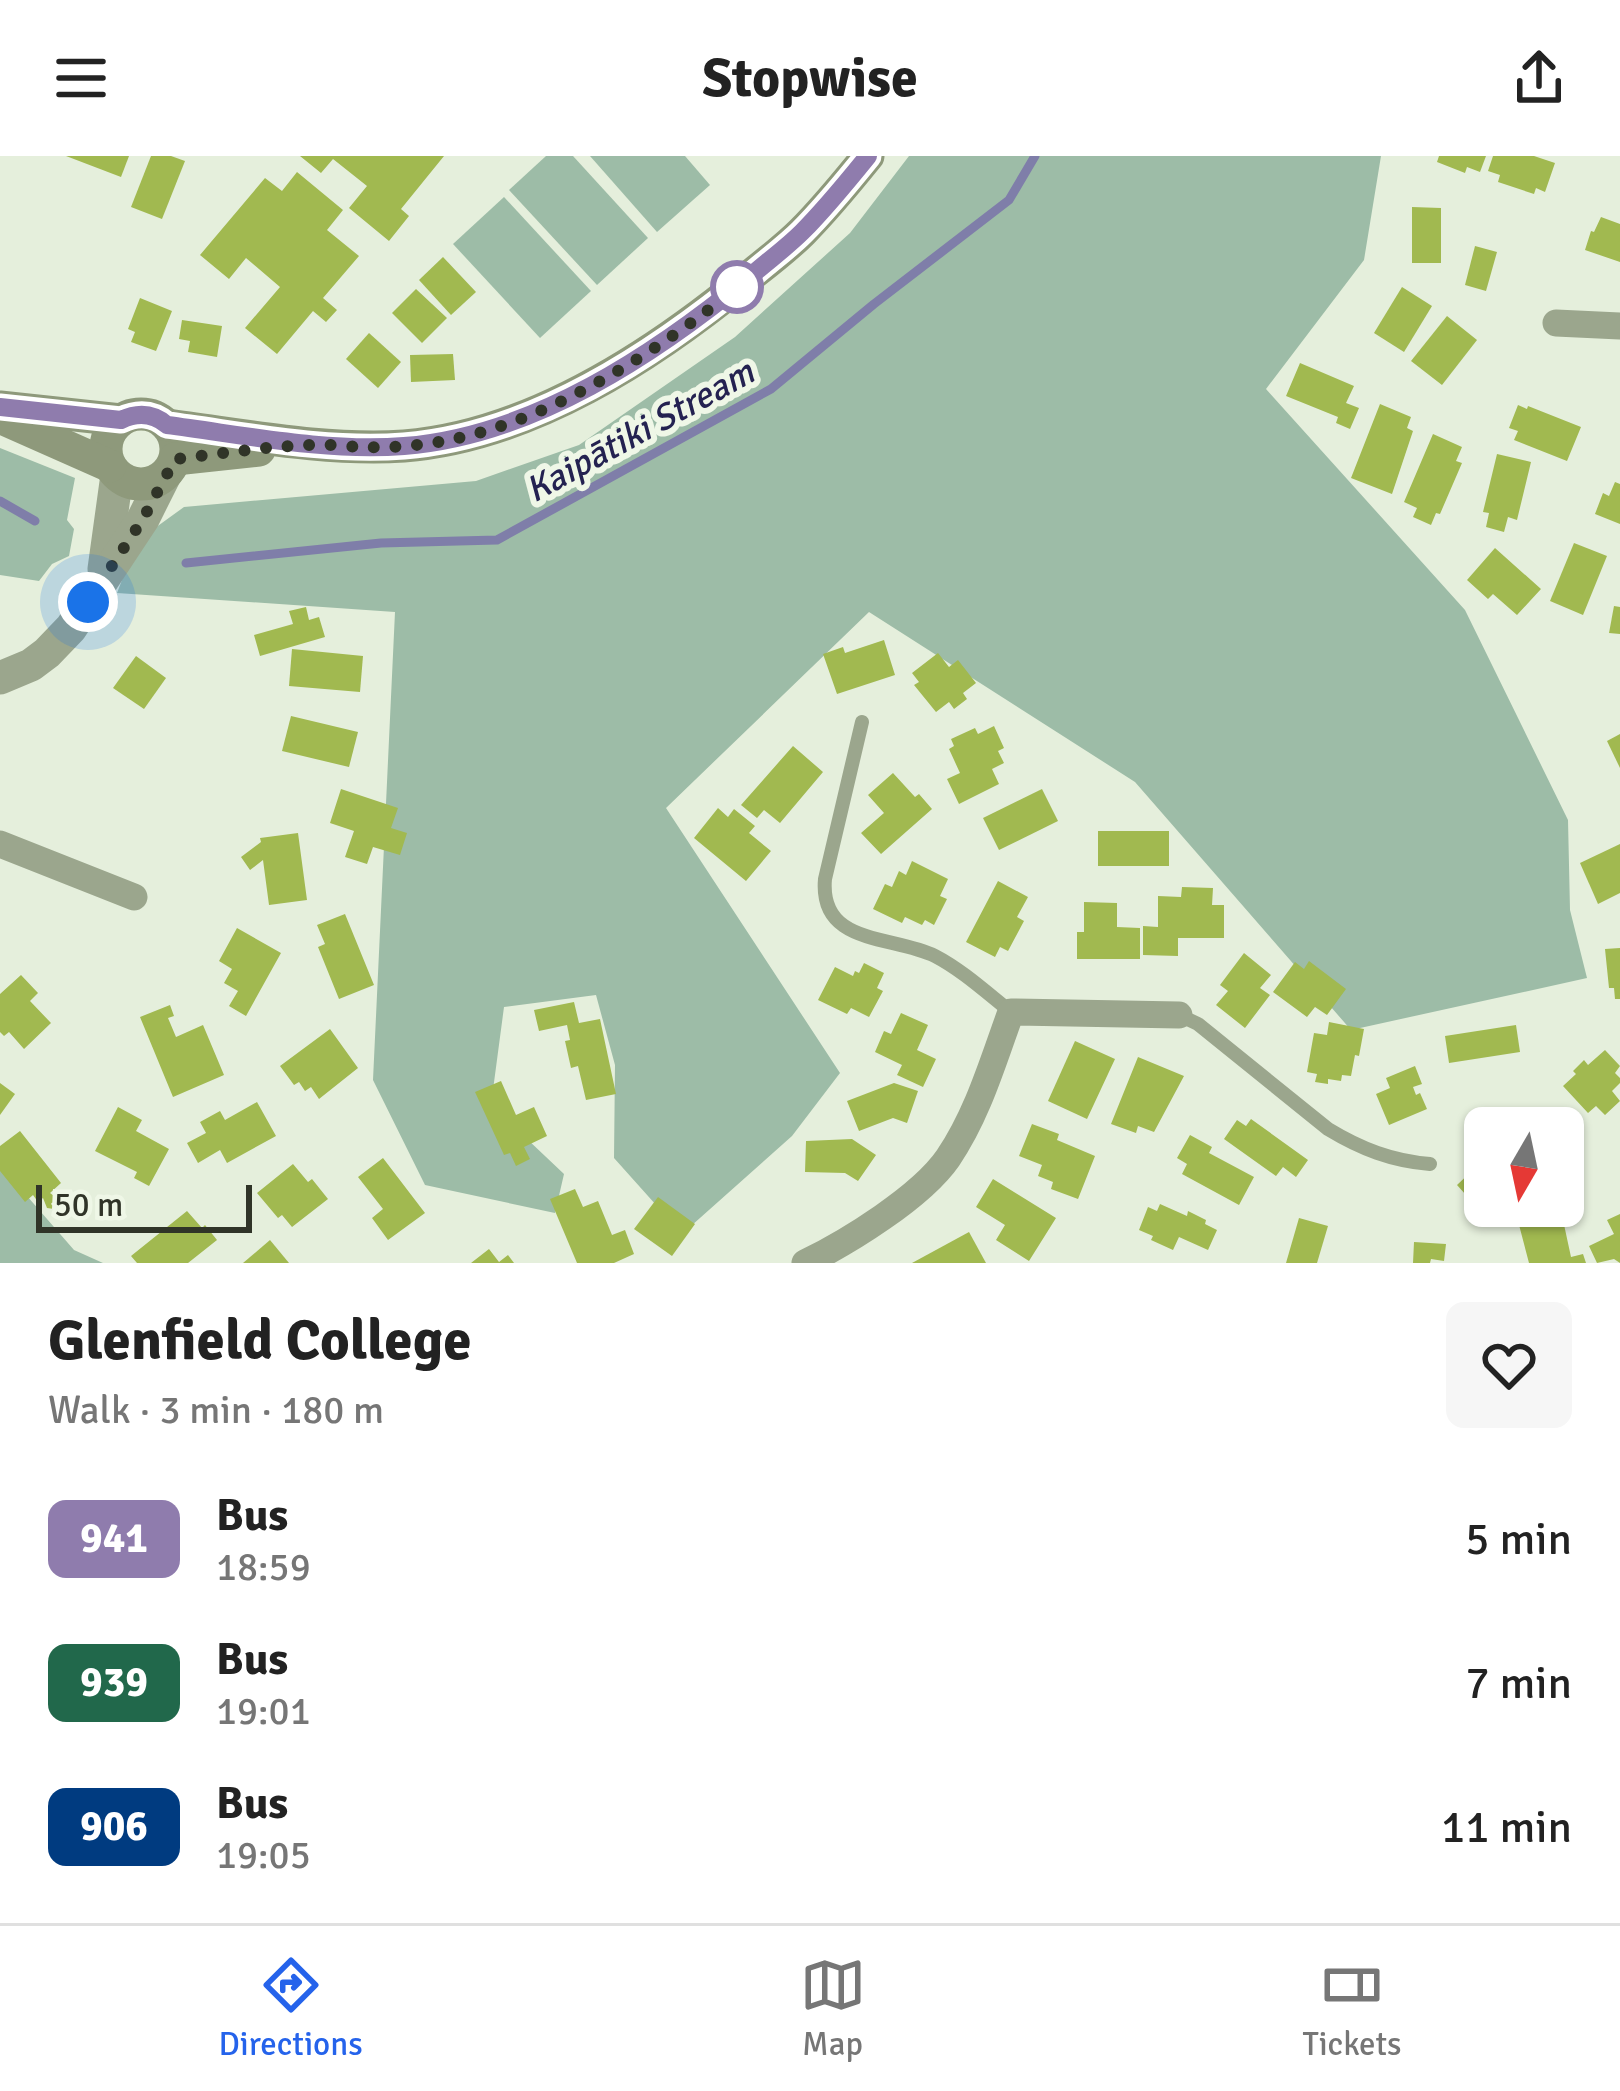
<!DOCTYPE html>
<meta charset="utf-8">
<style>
body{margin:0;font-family:Signika,sans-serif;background:#f6f6f6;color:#222;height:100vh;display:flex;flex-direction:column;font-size:45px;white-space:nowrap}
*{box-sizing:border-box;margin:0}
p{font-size:39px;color:#767676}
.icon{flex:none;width:66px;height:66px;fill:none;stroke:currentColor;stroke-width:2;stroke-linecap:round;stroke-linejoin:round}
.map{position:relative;height:1107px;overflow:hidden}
.details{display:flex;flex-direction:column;background:#fff;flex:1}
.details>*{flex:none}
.badge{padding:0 24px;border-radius:18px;font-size:42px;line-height:78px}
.needle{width:78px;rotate:189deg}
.controls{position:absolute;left:1464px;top:951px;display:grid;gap:24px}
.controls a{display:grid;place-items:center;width:120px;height:120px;border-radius:18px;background:#fff;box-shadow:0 3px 9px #0004;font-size:60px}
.scale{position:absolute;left:36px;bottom:30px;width:216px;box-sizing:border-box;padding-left:12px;border:6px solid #303428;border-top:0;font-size:33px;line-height:42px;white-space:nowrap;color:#303428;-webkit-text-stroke:9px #eff7e7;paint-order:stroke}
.you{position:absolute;width:60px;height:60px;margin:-30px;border:9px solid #fff;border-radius:50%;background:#1a73e8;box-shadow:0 0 0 18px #1a73e833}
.map>.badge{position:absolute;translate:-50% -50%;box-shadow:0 0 0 6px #fff}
.round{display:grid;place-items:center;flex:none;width:126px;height:126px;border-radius:18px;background:#f6f6f6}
.headline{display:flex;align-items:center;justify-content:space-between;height:204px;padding:0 48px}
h1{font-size:57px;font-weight:800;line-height:90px}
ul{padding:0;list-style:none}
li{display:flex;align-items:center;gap:36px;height:144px;padding:0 48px}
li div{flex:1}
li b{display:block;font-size:45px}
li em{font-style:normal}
li .badge{min-width:132px;font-weight:700;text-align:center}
header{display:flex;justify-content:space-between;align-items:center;height:156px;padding:0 48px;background:#fff;font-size:54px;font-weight:800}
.tab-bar{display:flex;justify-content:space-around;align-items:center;height:168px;border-top:3px solid #e0e0e0;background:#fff;font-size:33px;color:#767676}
.tab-bar a{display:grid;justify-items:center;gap:6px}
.tab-bar .current{color:#2563eb}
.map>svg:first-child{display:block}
.green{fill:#9dbca7}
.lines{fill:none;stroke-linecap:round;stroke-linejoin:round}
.stream{stroke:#7f7ea9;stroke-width:9}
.building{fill:#a1b950}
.service{stroke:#9ba68d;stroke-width:14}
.minor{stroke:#9ba68d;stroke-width:27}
.tertiary{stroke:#9ba68d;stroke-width:33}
.secondary{stroke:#8e997b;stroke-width:33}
.line-casing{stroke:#fff;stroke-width:27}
.line{stroke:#8f7cad;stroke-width:18}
.walk{stroke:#303428;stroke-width:12;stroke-dasharray:0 21.6}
.stop-dot{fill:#fff;stroke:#8f7cad;stroke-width:6}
.labels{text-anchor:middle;stroke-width:12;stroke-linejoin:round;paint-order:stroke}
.water-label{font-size:36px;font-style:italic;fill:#242251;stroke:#eff7e7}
</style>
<header><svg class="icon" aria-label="menu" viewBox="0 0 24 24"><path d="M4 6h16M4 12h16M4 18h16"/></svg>Stopwise<svg class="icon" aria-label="share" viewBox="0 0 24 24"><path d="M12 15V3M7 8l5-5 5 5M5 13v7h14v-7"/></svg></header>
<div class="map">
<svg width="1620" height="1107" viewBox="0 0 1620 1107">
<rect width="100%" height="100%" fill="#e5efdc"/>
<g class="green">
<path d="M 546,0 L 573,0 L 648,82 L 597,129 L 509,34 Z"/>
<path d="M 590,0 L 685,0 L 710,29 L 657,76 Z"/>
<path d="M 909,0 L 1381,0 L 1364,104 L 1266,233 L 1465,454 L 1568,664 L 1570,754 L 1587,822 L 1351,874 L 1135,626 L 869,456 L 666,652 L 840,917 L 792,980 L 682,1078 L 614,1002 L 615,909 L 596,839 L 504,851 L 491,949 L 564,1018 L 555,1057 L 425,1029 L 373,924 L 395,456 L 117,437 L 137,385 L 184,351 L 476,325 L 579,289 L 735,181 L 850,77 Z"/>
<path d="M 504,41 L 591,135 L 540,182 L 453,88 Z"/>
<path d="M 0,292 L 75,322 L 67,364 L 74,373 L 69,400 L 52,408 L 39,425 L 0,419 Z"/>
<path d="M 0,1009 L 74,1094 L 103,1107 L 0,1107 Z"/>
</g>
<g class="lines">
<g class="stream">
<path d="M 0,345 L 35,365"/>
<path d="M 186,407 L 381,387 L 497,384 L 771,233 L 874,148 L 1009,44 L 1035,0"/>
</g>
</g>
<g class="building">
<path d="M 66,0 L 129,0 L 121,21 Z"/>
<path d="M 151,0 L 171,0 L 185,5 L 162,63 L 131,51 Z"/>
<path d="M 300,0 L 444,0 L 401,53 L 409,60 L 389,85 L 349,52 L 367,30 L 333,3 L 321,17 Z"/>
<path d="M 1439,0 L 1486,0 L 1480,16 L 1467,11 L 1465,17 L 1437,6 Z"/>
<path d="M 1493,0 L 1534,0 L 1555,7 L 1545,36 L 1536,32 L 1534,38 L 1498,26 L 1500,19 L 1488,15 Z"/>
<path d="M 297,16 L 343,54 L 327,74 L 359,100 L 323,142 L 337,154 L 326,166 L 313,155 L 277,198 L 245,172 L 280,131 L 246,102 L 229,123 L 200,99 L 265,22 L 282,35 Z"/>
<path d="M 1412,51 L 1441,52 L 1441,107 L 1412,107 Z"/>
<path d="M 1601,61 L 1620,68 L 1620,106 L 1585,94 L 1591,75 L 1594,76 Z"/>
<path d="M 1475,90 L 1497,96 L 1486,135 L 1465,129 Z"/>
<path d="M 443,101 L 476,136 L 451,159 L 419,124 Z"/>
<path d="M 1402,131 L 1432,150 L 1404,196 L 1374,177 Z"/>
<path d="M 416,133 L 447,162 L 422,187 L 392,157 Z"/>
<path d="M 140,142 L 172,155 L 156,195 L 131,186 L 135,176 L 128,173 Z"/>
<path d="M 1447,160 L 1477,184 L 1442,229 L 1411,205 Z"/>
<path d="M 182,164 L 222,170 L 217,201 L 188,196 L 190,185 L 179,183 Z"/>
<path d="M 369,177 L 401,206 L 378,232 L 346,203 Z"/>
<path d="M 453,198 L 455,224 L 411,226 L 410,199 Z"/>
<path d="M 1300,207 L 1354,230 L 1346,247 L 1359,252 L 1350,273 L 1336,267 L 1338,261 L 1286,240 Z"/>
<path d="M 1380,248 L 1411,261 L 1407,272 L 1413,275 L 1392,338 L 1351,322 Z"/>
<path d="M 1518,249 L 1527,253 L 1528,250 L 1581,271 L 1567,305 L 1514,284 L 1518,275 L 1509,272 Z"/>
<path d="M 1433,278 L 1462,291 L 1456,305 L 1462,307 L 1440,358 L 1436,357 L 1431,369 L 1413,361 L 1417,352 L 1404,346 Z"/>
<path d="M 1497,298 L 1531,306 L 1517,364 L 1508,361 L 1504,376 L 1486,371 L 1489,357 L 1483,356 Z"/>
<path d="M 1615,326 L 1620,328 L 1620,368 L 1595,358 L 1603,337 L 1609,340 Z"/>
<path d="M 1574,387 L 1607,400 L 1583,459 L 1550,445 Z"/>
<path d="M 1495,392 L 1541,433 L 1517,459 L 1493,438 L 1488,443 L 1467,424 Z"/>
<path d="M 1614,450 L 1620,451 L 1620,478 L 1609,477 Z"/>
<path d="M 306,451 L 309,464 L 319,461 L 325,481 L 260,500 L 254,479 L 293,468 L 289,455 Z"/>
<path d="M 884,484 L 895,519 L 837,538 L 823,498 L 843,491 L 845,497 Z"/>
<path d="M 292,493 L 363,500 L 360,536 L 289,530 Z"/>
<path d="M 938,497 L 949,511 L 958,504 L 976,527 L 963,537 L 967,543 L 954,553 L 949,546 L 936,556 L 914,529 L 919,526 L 912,517 Z"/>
<path d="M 136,500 L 166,522 L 144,553 L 113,532 Z"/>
<path d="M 291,560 L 358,576 L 349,611 L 282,595 Z"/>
<path d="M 994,570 L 1004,592 L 998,595 L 1004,607 L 992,613 L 999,628 L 959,648 L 947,623 L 960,617 L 949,593 L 954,590 L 951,583 L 975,572 L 978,578 Z"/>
<path d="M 1620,578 L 1620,612 L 1607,585 Z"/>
<path d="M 793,590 L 823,616 L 780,667 L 764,654 L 757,662 L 741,649 Z"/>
<path d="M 893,617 L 915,641 L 919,638 L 932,653 L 881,698 L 861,677 L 884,657 L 868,639 Z"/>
<path d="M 341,633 L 398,652 L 391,672 L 407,677 L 400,699 L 373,691 L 367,708 L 345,701 L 354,675 L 330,667 Z"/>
<path d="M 1042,633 L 1058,665 L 999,694 L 983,662 Z"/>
<path d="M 718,652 L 728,661 L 734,653 L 755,670 L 749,677 L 771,695 L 746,725 L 694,682 Z"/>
<rect x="1098" y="675" width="71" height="35"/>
<path d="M 298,677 L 307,744 L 269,749 L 263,704 L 250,714 L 241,701 L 261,686 L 260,682 Z"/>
<path d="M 1620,688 L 1620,737 L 1598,748 L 1580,707 Z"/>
<path d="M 912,705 L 948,723 L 940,740 L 947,743 L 934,769 L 925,764 L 922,769 L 905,761 L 902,767 L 873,753 L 885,728 L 892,731 L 899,715 L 906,719 Z"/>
<path d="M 998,725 L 1028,741 L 1017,761 L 1024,765 L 1008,795 L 1000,791 L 995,801 L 966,786 Z"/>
<path d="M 1182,731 L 1213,732 L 1212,749 L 1224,749 L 1224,782 L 1178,782 L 1178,800 L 1143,799 L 1143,770 L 1158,771 L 1158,740 L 1181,741 Z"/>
<path d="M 1084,746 L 1117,747 L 1117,771 L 1140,772 L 1140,803 L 1077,803 L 1077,776 L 1084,776 Z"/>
<path d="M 345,758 L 374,829 L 339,843 L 318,791 L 325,788 L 317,769 Z"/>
<path d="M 237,772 L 281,797 L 246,860 L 229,850 L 238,835 L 224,827 L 232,813 L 219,805 Z"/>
<path d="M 1620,792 L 1620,843 L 1615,843 L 1614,832 L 1609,832 L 1605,793 Z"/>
<path d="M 1244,797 L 1271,819 L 1260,832 L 1270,839 L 1245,872 L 1216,849 L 1228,835 L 1220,829 Z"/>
<path d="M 1309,805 L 1346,833 L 1327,859 L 1315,851 L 1307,861 L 1273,836 L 1295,806 L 1304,813 Z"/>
<path d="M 864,807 L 884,817 L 877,832 L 883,835 L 869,861 L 851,852 L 847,858 L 818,844 L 835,811 L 853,820 L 855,815 L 859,817 Z"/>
<path d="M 21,819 L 38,837 L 30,845 L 51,867 L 24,893 L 9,876 L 4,880 L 0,876 L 0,838 Z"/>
<path d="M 574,846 L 579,867 L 600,863 L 616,938 L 586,944 L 578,910 L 571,912 L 565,885 L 570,884 L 567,869 L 539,875 L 534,854 Z"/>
<path d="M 170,849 L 174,860 L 168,862 L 176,881 L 203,869 L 224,919 L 173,941 L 140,861 Z"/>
<path d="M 901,857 L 928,869 L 917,894 L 936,903 L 923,931 L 897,919 L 902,909 L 875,896 L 884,875 L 891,878 Z"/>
<path d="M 1329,866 L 1364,873 L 1359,900 L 1355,899 L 1351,920 L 1342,919 L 1341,925 L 1328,923 L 1328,928 L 1315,926 L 1317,918 L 1307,916 L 1314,877 L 1327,879 Z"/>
<path d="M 1516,869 L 1520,896 L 1449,907 L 1445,880 Z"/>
<path d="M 330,873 L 358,912 L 319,943 L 311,931 L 305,935 L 299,926 L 294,929 L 280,910 Z"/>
<path d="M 1075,885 L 1115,903 L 1087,963 L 1048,945 Z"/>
<path d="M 1605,894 L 1620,910 L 1615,917 L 1620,922 L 1620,927 L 1612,935 L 1620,945 L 1605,959 L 1596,950 L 1588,957 L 1563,930 L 1576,918 L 1573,915 L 1584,904 L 1588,909 Z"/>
<path d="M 1138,901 L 1184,920 L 1154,976 L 1138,970 L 1136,977 L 1111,968 Z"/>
<path d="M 1415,910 L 1422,928 L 1413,931 L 1416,939 L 1420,937 L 1427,953 L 1389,969 L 1376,938 L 1390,932 L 1386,922 Z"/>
<path d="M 501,925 L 516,959 L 534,951 L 547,980 L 524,991 L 530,1003 L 516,1010 L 510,997 L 504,999 L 475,936 Z"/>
<path d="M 0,927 L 15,938 L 0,959 Z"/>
<path d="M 894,927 L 918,935 L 907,967 L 893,962 L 859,975 L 847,945 Z"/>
<path d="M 257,946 L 276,980 L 227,1007 L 220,994 L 198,1007 L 187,987 L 206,977 L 200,966 L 220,955 L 225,964 Z"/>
<path d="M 118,951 L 142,964 L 136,975 L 169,993 L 149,1030 L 134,1022 L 137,1016 L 95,995 Z"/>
<path d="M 1251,963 L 1308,1004 L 1296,1021 L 1283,1011 L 1276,1020 L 1224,983 L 1237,964 L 1246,970 Z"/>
<path d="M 1032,968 L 1059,978 L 1057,984 L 1095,1000 L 1078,1043 L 1051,1033 L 1053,1026 L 1038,1020 L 1042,1009 L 1019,1000 Z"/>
<path d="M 20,975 L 61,1027 L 50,1037 L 58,1043 L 54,1053 L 47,1052 L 43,1042 L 38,1046 L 33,1039 L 25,1046 L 0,1015 L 0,990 Z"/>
<path d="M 1190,979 L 1212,991 L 1209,997 L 1254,1021 L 1239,1049 L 1182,1018 L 1187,1008 L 1177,1002 Z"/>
<path d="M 852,983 L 876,999 L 858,1025 L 845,1017 L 805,1016 L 806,985 Z"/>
<path d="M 383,1002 L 425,1057 L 388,1084 L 372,1062 L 383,1053 L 358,1021 Z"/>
<path d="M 293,1008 L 308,1026 L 312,1023 L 328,1043 L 292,1071 L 282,1059 L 278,1062 L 257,1037 Z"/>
<path d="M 1477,1010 L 1481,1016 L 1485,1013 L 1485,1050 L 1491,1050 L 1483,1058 L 1457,1029 Z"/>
<path d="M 993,1023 L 1056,1062 L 1029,1105 L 996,1084 L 1005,1069 L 976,1051 Z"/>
<path d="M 575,1033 L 583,1051 L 598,1045 L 612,1079 L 625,1074 L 634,1098 L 614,1107 L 577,1107 L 550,1043 Z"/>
<path d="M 658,1041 L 695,1068 L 672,1100 L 634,1073 Z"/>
<path d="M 1160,1048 L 1187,1060 L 1188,1055 L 1206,1064 L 1205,1068 L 1217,1074 L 1208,1094 L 1179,1081 L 1173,1094 L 1151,1084 L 1153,1080 L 1139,1074 L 1148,1051 L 1157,1055 Z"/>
<path d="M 1540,1050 L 1560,1050 L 1571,1101 L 1583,1098 L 1586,1107 L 1529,1107 L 1518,1065 L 1542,1059 Z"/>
<path d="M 187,1055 L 202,1072 L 205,1069 L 217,1084 L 188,1107 L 137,1107 L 131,1100 Z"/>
<path d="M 1620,1058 L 1620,1107 L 1614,1103 L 1597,1107 L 1589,1090 L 1614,1078 L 1607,1064 Z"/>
<path d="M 1299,1062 L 1328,1070 L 1317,1107 L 1286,1107 Z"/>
<path d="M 969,1076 L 986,1107 L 912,1107 Z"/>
<path d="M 270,1084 L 289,1107 L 243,1107 Z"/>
<path d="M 1414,1086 L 1446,1088 L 1444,1105 L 1431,1103 L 1430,1107 L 1413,1107 Z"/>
<path d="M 489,1093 L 499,1106 L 508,1099 L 514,1107 L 471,1107 Z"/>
</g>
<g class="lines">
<g class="service">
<path d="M 862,566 L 825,723 C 819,790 893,779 935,800 C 962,814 987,837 1011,856"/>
<path d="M 1179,859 L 1198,868 L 1328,973 C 1361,993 1392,1005 1430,1008"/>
</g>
<g class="minor">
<path d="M 1556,167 L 1620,170"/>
<path d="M 0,688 L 134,741"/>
<path d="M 805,1107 C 848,1086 921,1041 948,1002 C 978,958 993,905 1011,856 L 1179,859"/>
</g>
<g class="tertiary">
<path d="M 104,413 L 117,319"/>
<path d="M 0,522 L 31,509 L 47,497 L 71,472 L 143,363 L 165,319"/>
</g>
<g class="secondary">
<path d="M 0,251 L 121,264"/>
<circle cx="141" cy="293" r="35"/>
<path d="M 2,262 L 110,310"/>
<path d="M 167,269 C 245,279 325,295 404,290 C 530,280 651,201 746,123 C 765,108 785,93 802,76 C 826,52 847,26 868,0"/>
<path d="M 175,303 L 259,294"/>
</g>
</g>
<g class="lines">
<defs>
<path id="line" d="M 0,251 L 121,264 C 138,256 153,257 167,269 C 245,279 325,296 404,290 C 533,280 656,198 753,118 C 769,104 787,91 802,76 C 826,52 847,26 868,0"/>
</defs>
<use href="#line" class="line-casing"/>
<use href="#line" class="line"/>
<path class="walk" d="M 88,446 L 143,363 L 175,303 C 221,298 267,290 312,289 C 330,288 349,291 367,291 C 394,292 423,289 449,284 C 550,265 660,194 739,130 L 737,131"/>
</g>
<circle class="stop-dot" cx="737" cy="131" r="24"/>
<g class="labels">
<g class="water-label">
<text transform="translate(639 274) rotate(-29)" y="13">Kaipātiki Stream</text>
</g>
</g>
</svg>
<div class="controls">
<a><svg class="needle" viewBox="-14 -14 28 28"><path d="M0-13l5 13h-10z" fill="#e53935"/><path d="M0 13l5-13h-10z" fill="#767676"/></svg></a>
</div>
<div class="scale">50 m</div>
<div class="you" style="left:88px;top:446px"></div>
</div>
<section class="details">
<div class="headline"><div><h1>Glenfield College</h1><p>Walk · 3 min · 180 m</p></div><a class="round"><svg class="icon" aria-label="heart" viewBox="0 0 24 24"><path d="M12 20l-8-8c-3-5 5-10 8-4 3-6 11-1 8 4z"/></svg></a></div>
<ul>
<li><span class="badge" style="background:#8f7cad;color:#fff">941</span><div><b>Bus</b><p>18:59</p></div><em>5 min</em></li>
<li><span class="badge" style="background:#21684b;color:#fff">939</span><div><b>Bus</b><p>19:01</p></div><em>7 min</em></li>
<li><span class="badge" style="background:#003b80;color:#fff">906</span><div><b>Bus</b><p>19:05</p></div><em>11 min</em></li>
</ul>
</section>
<nav class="tab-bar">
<a class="current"><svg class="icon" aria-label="directions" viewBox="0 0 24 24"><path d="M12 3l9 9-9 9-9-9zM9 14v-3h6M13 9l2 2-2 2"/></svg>Directions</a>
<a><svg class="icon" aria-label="map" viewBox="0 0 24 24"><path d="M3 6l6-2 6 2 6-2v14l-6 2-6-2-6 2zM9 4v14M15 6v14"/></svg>Map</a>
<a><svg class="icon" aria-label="tickets" viewBox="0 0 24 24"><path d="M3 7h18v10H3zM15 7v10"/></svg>Tickets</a>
</nav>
